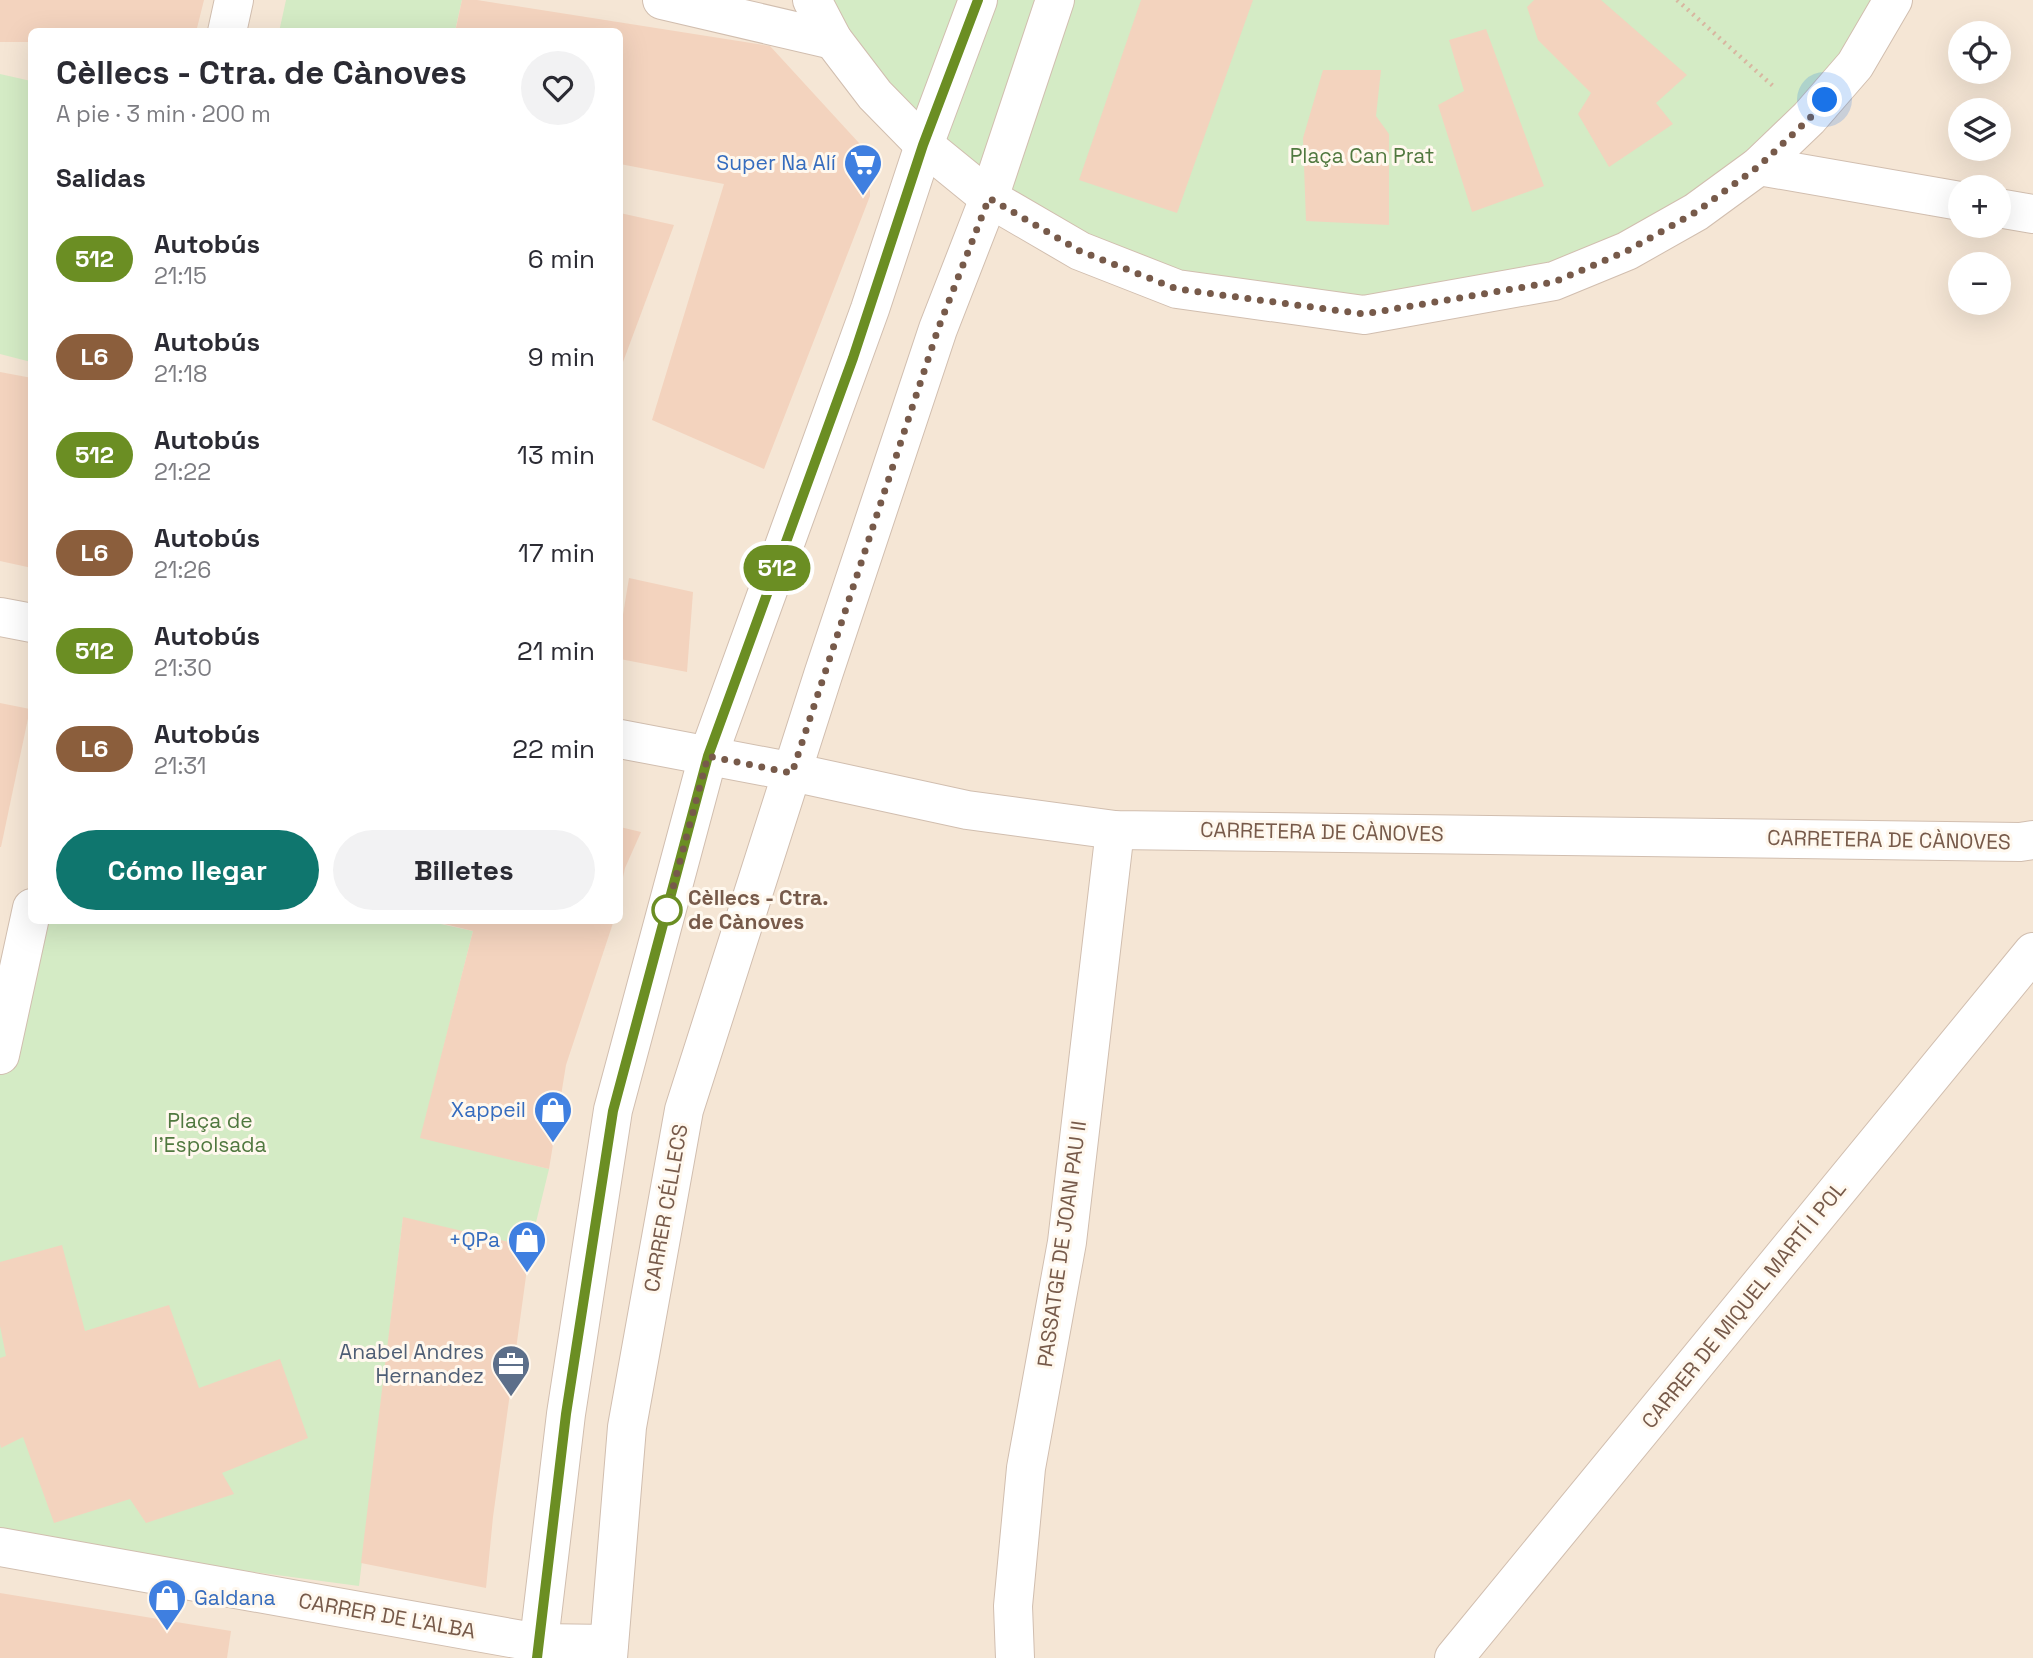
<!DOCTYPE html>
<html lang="es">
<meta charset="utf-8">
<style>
body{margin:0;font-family:"Space Grotesk",sans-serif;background:#f2f2f3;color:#2b2b33;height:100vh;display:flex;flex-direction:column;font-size:26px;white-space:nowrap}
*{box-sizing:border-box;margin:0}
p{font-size:23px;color:#7c7c81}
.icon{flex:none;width:38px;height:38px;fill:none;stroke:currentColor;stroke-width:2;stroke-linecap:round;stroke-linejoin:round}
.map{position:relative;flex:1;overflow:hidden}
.sheet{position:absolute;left:28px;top:28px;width:595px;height:896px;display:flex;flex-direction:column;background:#fff;border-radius:10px;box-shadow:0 7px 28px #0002}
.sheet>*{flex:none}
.badge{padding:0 14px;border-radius:23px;font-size:24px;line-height:46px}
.fabs{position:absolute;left:1948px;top:21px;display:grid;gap:14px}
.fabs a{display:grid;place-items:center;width:63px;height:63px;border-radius:50%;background:#fff;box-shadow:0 7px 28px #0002;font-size:35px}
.you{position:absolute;width:35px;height:35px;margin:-18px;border:5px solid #fff;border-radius:50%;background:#1a73e8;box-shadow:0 0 0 10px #1a73e833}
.map>.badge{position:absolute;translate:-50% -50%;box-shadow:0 0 0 4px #fff}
h2{padding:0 28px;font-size:26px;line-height:63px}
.round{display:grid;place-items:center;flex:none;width:74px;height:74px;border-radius:37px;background:#f2f2f3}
.head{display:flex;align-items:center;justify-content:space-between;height:119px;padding:0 28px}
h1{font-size:33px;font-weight:800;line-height:52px}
.cta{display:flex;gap:14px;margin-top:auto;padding:14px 28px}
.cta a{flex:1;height:80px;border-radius:42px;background:#0f766e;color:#fff;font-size:28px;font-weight:800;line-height:80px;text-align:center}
.cta a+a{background:#f2f2f3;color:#2b2b33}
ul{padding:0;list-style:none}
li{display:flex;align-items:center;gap:21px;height:98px;padding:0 28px}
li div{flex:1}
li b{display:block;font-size:26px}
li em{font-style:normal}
li .badge{min-width:77px;font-weight:700;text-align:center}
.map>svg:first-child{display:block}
.residential{fill:#f5e6d5;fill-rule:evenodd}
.green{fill:#d4ebc5}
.building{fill:#f3d3be}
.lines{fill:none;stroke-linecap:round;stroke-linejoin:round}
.minor-casing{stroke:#d1beaf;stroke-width:40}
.tertiary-casing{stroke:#d1beaf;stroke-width:40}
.path{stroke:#d8b6a0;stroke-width:4.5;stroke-dasharray:2 5;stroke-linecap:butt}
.minor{stroke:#fff;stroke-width:38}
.tertiary{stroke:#fff;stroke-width:38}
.line-casing{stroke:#fff;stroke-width:16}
.line{stroke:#6b8e23;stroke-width:10}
.walk{stroke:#775a4a;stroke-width:7;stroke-dasharray:0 12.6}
.stop-dot{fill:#fff;stroke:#6b8e23;stroke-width:3.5}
.labels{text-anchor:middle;stroke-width:6;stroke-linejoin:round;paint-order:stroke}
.park-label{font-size:21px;fill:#50783f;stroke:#fff8ee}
.shop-label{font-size:21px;fill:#366cbe;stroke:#fff8ee;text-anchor:end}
.street-label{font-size:21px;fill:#775a4a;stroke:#fff8ee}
.stop-label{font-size:21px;font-weight:bold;fill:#775a4a;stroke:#fff8ee;text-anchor:start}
.service-label{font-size:21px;fill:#4e5e75;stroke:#fff8ee;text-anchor:end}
</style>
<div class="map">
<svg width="2033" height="1658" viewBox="0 0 2033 1658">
<rect width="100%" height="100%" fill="#fdf4e7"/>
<path class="residential" d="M 0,0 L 2033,0 L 2033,1658 L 0,1658 ZM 32,32 L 620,32 L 620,920 L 32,920 ZM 1960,33 L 1998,33 L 1998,72 L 1960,72 ZM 1960,110 L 1998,110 L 1998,149 L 1960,149 ZM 1960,187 L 1998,187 L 1998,226 L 1960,226 ZM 1960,264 L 1998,264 L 1998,303 L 1960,303 Z"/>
<g class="green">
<path d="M 286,0 L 462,0 L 455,31 L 279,32 Z"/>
<path d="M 812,0 L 1893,0 L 1759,166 L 1554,281 L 1364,315 L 1177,289 L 924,145 Z"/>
<path d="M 0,74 L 31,81 L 31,362 L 0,354 Z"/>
<path d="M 32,920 L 422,920 L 473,931 L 421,1137 L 549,1169 L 530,1247 L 403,1218 L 359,1586 L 0,1538 L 0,1061 Z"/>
</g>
<g class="building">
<path d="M 0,0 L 204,0 L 196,32 L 32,32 L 32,42 L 0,42 Z"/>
<path d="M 462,0 L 477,0 L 770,46 L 870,155 L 870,196 L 764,469 L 652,420 L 724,184 L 620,164 L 620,32 L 455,32 Z"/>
<path d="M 1141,0 L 1253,0 L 1177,213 L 1079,180 Z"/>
<path d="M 1534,0 L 1601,0 L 1687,75 L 1656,103 L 1673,124 L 1609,167 L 1578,114 L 1591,93 L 1538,40 L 1527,7 Z"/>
<path d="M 1486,29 L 1544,186 L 1472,212 L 1438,105 L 1464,91 L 1449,40 Z"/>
<path d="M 1323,70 L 1381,70 L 1376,116 L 1389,134 L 1389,225 L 1306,221 L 1303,138 Z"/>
<path d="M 620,213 L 674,225 L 623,362 L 622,385 L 620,385 Z"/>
<path d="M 0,372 L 32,378 L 32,568 L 0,561 Z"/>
<path d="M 629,578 L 693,592 L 687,672 L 620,659 L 620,633 Z"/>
<path d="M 0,703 L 30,709 L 1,847 L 0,847 Z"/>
<path d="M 620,827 L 641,832 L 625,868 L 621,887 Z"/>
<path d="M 428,920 L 614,920 L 566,1065 L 549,1169 L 420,1138 L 473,931 Z"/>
<path d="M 403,1217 L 530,1247 L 493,1517 L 486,1588 L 361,1563 Z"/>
<path d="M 62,1245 L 85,1331 L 169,1305 L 199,1388 L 280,1359 L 308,1438 L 222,1473 L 234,1494 L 146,1523 L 130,1499 L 54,1523 L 23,1437 L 1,1448 L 0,1444 L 0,1358 L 6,1356 L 0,1326 L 0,1262 Z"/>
<path d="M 0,1593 L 231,1631 L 227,1658 L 0,1658 Z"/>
</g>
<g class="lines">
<defs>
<g id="minor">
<path d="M 662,0 L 833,40"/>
<path d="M 812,0 L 833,40 L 875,95 L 924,145 L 989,198 L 1080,251 L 1177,289 L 1364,315 L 1554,281 L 1627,251 L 1696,212 L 1759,166 L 1809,118 L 1855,65 L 1893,0"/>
<path d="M 227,32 L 234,0"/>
<path d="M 1759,166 L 1960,201"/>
<path d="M 1998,208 L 2033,214"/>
<path d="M 0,1055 L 32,908"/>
<path d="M 0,1547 L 539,1643 L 609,1644"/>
<path d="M 537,1658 L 566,1414 L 613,1110 L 708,756 L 870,309 L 924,145 L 978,0"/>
<path d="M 608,1658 L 627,1427 L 684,1110 L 823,675 L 938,329 L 989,198 L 1055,0"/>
<path d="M 1015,1658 L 1013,1606 L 1026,1468 L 1067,1242 L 1115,830"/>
<path d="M 1454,1658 L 2033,952"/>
</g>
<g id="tertiary">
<path d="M 0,617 L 32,623"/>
<path d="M 620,739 L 778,769 L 967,810 L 1115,830 L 2020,842 L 2033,840"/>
</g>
</defs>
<use href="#minor" class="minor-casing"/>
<use href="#tertiary" class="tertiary-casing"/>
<path class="path" d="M 1677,0 L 1773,86"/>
<use href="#minor" class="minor"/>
<use href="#tertiary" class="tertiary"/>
</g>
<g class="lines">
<defs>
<path id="line" d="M 537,1658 L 566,1414 L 613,1111 L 708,756 L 853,358 L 923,145 L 978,0"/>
</defs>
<use href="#line" class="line-casing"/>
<use href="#line" class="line"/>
<path class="walk" d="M 667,910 L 708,756 L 792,773 L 938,329 L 989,198 L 1080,251 L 1177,289 L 1364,314 L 1554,282 L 1627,251 L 1696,212 L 1759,166 L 1810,118 L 1825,100"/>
</g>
<defs>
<symbol id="supermarket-pin" viewBox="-11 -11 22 30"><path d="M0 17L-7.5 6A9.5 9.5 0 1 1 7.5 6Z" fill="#3f7fe0" stroke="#fff8ee"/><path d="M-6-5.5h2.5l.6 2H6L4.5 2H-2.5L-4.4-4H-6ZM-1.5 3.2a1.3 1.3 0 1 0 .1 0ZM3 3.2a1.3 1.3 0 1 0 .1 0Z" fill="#fff"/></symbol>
<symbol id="shop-pin" viewBox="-11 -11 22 30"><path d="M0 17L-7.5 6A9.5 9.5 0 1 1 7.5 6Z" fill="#3f7fe0" stroke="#fff8ee"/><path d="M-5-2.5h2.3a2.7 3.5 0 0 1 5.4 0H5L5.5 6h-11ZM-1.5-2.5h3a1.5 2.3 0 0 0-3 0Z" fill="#fff"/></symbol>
<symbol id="office-pin" viewBox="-11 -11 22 30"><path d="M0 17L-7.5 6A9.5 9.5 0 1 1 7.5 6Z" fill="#5c6f8a" stroke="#fff8ee"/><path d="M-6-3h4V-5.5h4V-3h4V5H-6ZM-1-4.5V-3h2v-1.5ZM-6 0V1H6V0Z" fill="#fff"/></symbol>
</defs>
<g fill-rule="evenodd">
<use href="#supermarket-pin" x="841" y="141" width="44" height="60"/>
<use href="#shop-pin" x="531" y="1088" width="44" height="60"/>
<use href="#shop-pin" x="505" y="1218" width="44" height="60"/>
<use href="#office-pin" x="489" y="1342" width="44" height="60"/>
<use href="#shop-pin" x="145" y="1576" width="44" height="60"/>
</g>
<circle class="stop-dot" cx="667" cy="910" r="14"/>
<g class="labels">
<g class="park-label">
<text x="1362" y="163">Plaça Can Prat</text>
<text x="210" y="1128">Plaça de<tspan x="210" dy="24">l'Espolsada</tspan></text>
</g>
<g class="shop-label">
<text x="836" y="170">Super Na Alí</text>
<text x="526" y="1117">Xappeil</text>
<text x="500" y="1247">+QPa</text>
<text x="194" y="1605" text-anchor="start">Galdana</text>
</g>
<g class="street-label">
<text transform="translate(1322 832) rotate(1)" y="7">CARRETERA DE CÀNOVES</text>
<text transform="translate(1889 840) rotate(1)" y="7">CARRETERA DE CÀNOVES</text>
<text transform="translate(666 1208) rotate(-80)" y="7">CARRER CÉLLECS</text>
<text transform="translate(1062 1244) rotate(-82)" y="7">PASSATGE DE JOAN PAU II</text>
<text transform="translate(1744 1305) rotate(-51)" y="7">CARRER DE MIQUEL MARTÍ I POL</text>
<text transform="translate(387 1616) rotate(10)" y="7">CARRER DE L'ALBA</text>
</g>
<g class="stop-label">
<text x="688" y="905">Cèllecs - Ctra.<tspan x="688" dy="24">de Cànoves</tspan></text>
</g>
<g class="service-label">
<text x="484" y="1359">Anabel Andres<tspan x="484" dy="24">Hernandez</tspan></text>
</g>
</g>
</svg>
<div class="fabs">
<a><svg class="icon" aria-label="locate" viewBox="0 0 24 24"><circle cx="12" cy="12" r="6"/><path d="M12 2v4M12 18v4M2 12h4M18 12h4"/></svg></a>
<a><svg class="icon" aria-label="layers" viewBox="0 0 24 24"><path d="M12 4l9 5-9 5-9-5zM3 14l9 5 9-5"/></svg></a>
<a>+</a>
<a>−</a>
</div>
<div class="you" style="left:1825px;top:100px"></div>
<b class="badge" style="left:777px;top:568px;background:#6b8e23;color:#fff">512</b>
<section class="sheet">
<div class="head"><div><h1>Cèllecs - Ctra. de Cànoves</h1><p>A pie · 3 min · 200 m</p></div><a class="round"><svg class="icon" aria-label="heart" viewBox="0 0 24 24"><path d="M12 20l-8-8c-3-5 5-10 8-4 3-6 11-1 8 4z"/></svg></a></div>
<h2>Salidas</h2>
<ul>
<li><span class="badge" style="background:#6b8e23;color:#fff">512</span><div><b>Autobús</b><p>21:15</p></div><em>6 min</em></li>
<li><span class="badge" style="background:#8b5e3c;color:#fff">L6</span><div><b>Autobús</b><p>21:18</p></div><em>9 min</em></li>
<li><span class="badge" style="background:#6b8e23;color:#fff">512</span><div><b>Autobús</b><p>21:22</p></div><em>13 min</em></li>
<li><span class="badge" style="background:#8b5e3c;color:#fff">L6</span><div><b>Autobús</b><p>21:26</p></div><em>17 min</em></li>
<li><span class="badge" style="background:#6b8e23;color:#fff">512</span><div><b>Autobús</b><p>21:30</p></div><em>21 min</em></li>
<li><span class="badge" style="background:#8b5e3c;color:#fff">L6</span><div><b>Autobús</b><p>21:31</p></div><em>22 min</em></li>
</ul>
<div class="cta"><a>Cómo llegar</a><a>Billetes</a></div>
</section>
</div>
